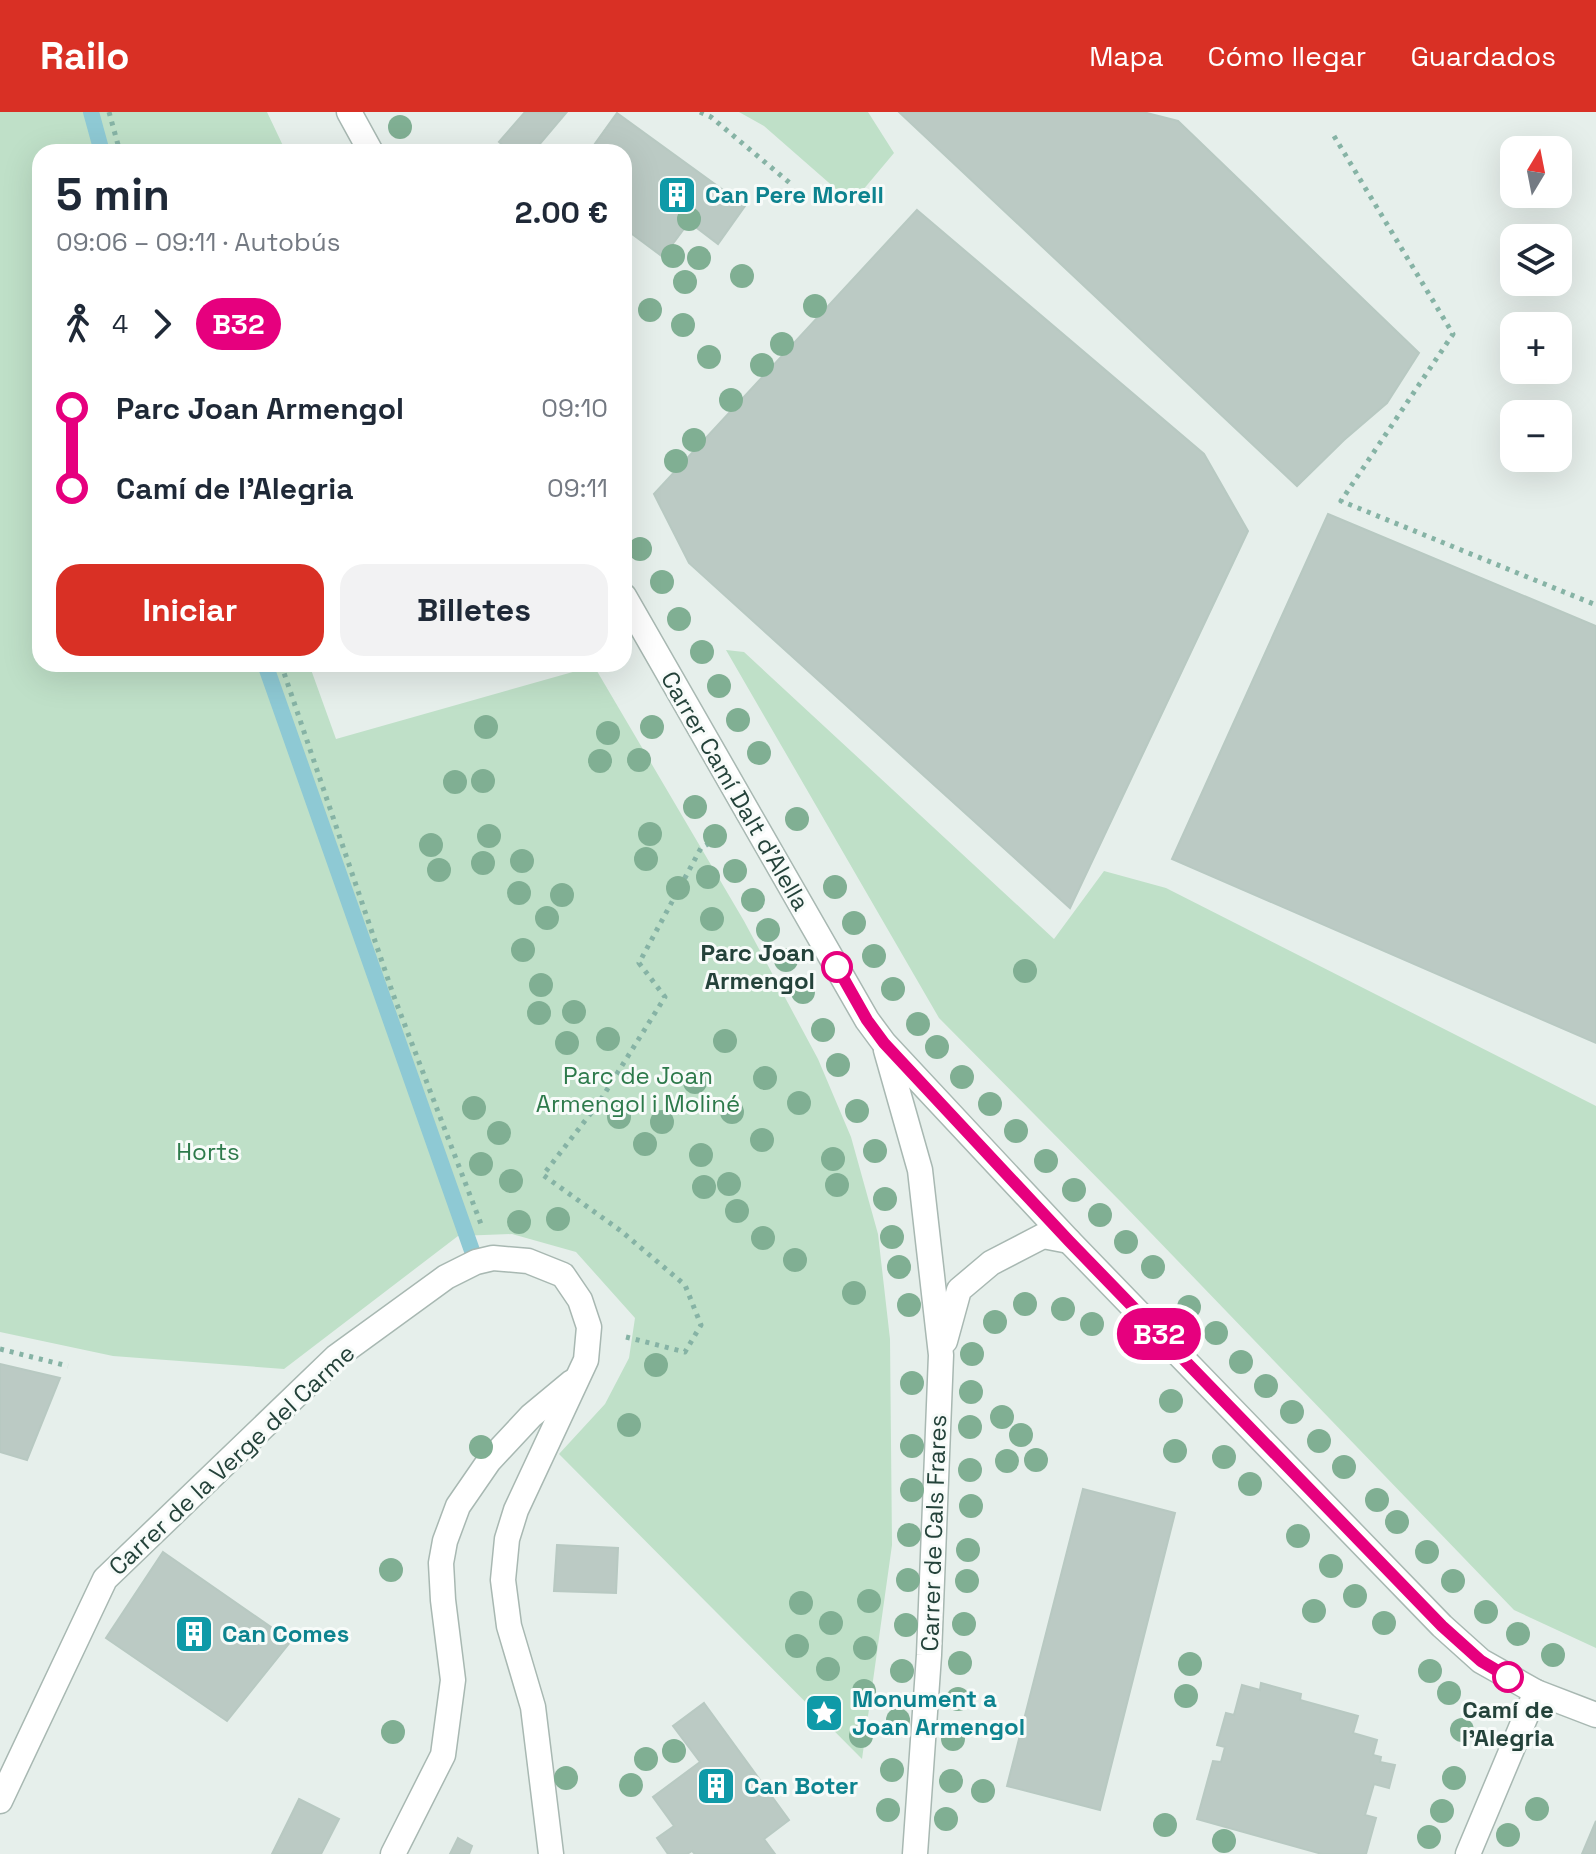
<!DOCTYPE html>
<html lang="es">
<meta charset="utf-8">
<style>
body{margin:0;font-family:"Space Grotesk",sans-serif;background:#f2f2f3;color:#1f2937;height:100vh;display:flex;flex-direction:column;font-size:30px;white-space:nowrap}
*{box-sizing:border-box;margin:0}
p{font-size:26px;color:#747a83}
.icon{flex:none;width:44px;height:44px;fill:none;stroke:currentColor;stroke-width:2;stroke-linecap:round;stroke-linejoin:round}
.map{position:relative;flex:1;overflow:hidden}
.drawer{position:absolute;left:32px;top:32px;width:600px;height:528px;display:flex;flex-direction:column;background:#fff;border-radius:24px;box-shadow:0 8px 32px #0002}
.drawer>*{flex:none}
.badge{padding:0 16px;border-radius:26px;font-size:28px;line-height:52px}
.needle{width:52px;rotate:10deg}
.buttons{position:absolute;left:1500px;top:24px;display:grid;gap:16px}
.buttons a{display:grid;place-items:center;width:72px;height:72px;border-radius:16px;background:#fff;box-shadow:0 8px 32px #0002;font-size:40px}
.map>.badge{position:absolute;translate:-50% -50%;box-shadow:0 0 0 4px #fff}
.legs{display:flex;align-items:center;gap:12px;height:88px;padding:0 24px;font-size:26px}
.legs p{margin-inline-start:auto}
.summary{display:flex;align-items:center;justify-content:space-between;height:136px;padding:0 24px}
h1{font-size:44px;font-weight:700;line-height:60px}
.cta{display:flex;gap:16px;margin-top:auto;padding:16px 24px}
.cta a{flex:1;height:92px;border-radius:24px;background:#d93025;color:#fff;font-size:32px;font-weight:700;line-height:92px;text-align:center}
.cta a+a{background:#f2f2f3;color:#1f2937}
ul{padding:0 24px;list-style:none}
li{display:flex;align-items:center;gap:28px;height:80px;font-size:30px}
li i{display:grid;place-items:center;width:12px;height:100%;margin:0 10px;background:currentColor}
li i::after{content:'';width:20px;height:20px;margin:-10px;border:6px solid;border-radius:50%;background:#fff}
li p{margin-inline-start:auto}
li:first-child i{background:linear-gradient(#0000 50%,currentColor 0)}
li:last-child i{background:linear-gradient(currentColor 50%,#0000 0)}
header{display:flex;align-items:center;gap:48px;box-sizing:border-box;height:112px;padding:0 40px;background:#d93025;color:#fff}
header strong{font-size:38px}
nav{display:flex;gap:44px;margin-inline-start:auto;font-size:28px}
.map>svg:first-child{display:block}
.green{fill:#bfe0c8}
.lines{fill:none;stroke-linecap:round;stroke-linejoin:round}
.stream{stroke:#8ec9d4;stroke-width:16}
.building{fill:#bbcac4;stroke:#b8c9c2;stroke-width:2}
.street-casing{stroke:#a8b8b2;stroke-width:27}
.path{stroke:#86b3a5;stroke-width:5;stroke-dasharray:4 6;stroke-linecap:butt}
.street{stroke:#fff;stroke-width:24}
.tree{fill:#80af93}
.line-1-casing{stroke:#fff;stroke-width:18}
.line-1{stroke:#e6007e;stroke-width:12}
.stop-1-dot{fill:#fff;stroke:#e6007e;stroke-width:4}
.labels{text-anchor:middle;stroke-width:6;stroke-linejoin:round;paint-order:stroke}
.culture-label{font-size:24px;font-weight:bold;fill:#0d838f;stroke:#f7fbf9;text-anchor:start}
.street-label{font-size:24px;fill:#24423a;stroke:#f7fbf9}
.stop-label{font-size:24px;font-weight:bold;fill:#24423a;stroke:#f7fbf9;text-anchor:end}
.park-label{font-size:24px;fill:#2d7a4b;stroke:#f7fbf9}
</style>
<header>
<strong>Railo</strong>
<nav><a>Mapa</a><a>Cómo llegar</a><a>Guardados</a></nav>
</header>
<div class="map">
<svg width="1596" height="1742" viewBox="0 0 1596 1742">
<rect width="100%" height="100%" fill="#e6efeb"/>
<g class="green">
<path d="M 0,0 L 267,0 L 286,40 L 40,40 L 40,552 L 309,552 L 336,627 L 594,554 L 744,809 L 818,947 L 851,1025 L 878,1122 L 890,1227 L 892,1433 L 862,1647 L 559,1342 L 605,1292 L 629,1246 L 635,1206 L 576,1140 L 512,1122 L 458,1124 L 284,1257 L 113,1244 L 0,1220 Z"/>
<path d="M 739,0 L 868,0 L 894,41 L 852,91 L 764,14 Z"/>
<path d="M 726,538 L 744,540 L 1054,827 L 1104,759 L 1166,776 L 1596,994 L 1596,1536 L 1514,1498 L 1123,1092 L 939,906 Z"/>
</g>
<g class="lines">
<g class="stream">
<path d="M 91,0 L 102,40"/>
<path d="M 265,552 L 476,1150"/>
</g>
</g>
<g class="building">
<path d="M 525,0 L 566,1 L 533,40 L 511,40 L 499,30 Z"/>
<path d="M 899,0 L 1143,0 L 1178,9 L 1419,241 L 1387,291 L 1344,328 L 1297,374 Z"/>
<path d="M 617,1 L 745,94 L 718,132 L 689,110 L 663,145 L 624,116 L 624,40 L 589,40 Z"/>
<path d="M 917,98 L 1204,342 L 1248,419 L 1070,796 L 689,451 L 654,382 Z"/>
<path d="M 1328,402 L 1596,514 L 1596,931 L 1172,747 Z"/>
<path d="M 0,1252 L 60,1266 L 27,1348 L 0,1340 Z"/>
<path d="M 1083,1377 L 1175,1401 L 1100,1698 L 1007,1674 Z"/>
<path d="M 557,1433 L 618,1436 L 616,1481 L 554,1479 Z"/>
<path d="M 163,1440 L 291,1529 L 227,1609 L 106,1526 Z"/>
<path d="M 1261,1571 L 1301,1582 L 1300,1588 L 1358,1604 L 1353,1621 L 1377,1628 L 1373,1643 L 1381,1645 L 1380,1650 L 1395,1653 L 1389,1676 L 1374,1672 L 1365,1703 L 1376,1706 L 1366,1742 L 1322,1742 L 1197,1707 L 1213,1649 L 1221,1650 L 1225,1635 L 1217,1633 L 1226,1601 L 1234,1603 L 1242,1573 L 1260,1578 Z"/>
<path d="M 704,1591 L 789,1708 L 764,1727 L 775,1742 L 695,1742 L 692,1739 L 687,1742 L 668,1742 L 657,1726 L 674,1714 L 653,1685 L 700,1650 L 673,1614 Z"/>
<path d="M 299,1687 L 339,1707 L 321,1742 L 272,1742 Z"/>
<path d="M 1596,1709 L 1596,1742 L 1582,1742 Z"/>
<path d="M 458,1726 L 472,1734 L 469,1742 L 450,1742 Z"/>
</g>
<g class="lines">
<defs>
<g id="street">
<path d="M 349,0 L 371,40"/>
<path d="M 624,484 L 867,908 L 884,931 L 1069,1129 L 1442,1514 L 1481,1549 L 1536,1580 L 1596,1603"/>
<path d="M 886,938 L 920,1058 L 941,1243 L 929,1543 L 915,1742"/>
<path d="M 945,1229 L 959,1178 L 991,1151 L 1043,1124 L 1069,1129"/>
<path d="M 0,1689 L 105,1467 L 336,1245 L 446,1165 L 476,1150 L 493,1146 L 528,1149 L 563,1163 L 580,1188 L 589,1215 L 586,1248 L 516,1398 L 507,1427 L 503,1468 L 509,1514 L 533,1595 L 551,1742"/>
<path d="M 393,1742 L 443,1643 L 453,1568 L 443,1488 L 441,1451 L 445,1429 L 458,1394 L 489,1349 L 531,1304 L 572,1270"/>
<path d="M 1468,1742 L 1536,1580"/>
</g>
</defs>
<use href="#street" class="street-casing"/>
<g class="path">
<path d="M 109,0 L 120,40"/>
<path d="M 700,0 L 711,5 L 791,72"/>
<path d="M 1334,24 L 1453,222 L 1341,389 L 1596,493"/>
<path d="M 281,552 L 393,882 L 481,1112"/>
<path d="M 626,1225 L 685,1240 L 701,1213 L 685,1173 L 621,1119 L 543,1063 L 598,992 L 665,885 L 639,851 L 701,736 L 719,726"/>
<path d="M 0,1237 L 68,1254"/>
</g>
<use href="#street" class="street"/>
</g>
<g class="tree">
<circle cx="400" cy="15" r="12"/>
<circle cx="689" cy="107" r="12"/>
<circle cx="673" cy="144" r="12"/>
<circle cx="699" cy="146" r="12"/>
<circle cx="742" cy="164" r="12"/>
<circle cx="685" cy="170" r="12"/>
<circle cx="815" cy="194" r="12"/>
<circle cx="650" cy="198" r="12"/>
<circle cx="683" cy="213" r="12"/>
<circle cx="782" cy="232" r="12"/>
<circle cx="709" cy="245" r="12"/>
<circle cx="762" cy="253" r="12"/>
<circle cx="731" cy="288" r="12"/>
<circle cx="694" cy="328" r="12"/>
<circle cx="676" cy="349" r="12"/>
<circle cx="640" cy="437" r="12"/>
<circle cx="662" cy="470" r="12"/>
<circle cx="679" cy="507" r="12"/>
<circle cx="702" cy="540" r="12"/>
<circle cx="719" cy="574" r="12"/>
<circle cx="738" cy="608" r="12"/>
<circle cx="486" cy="615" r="12"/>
<circle cx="652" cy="615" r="12"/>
<circle cx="608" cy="621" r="12"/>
<circle cx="759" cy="641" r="12"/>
<circle cx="639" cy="648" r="12"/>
<circle cx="600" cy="649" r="12"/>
<circle cx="483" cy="669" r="12"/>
<circle cx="455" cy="670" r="12"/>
<circle cx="695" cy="695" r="12"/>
<circle cx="797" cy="707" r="12"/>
<circle cx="650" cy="722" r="12"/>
<circle cx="489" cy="724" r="12"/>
<circle cx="715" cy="724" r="12"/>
<circle cx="431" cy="733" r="12"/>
<circle cx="646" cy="747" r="12"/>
<circle cx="522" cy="749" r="12"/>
<circle cx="483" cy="751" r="12"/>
<circle cx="439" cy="758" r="12"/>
<circle cx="735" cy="759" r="12"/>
<circle cx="708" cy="765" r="12"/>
<circle cx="835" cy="775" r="12"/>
<circle cx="678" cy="776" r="12"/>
<circle cx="519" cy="781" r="12"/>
<circle cx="562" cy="783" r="12"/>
<circle cx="753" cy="788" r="12"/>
<circle cx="547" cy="806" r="12"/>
<circle cx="712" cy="807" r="12"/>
<circle cx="854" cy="811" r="12"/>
<circle cx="768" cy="818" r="12"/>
<circle cx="523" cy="838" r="12"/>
<circle cx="874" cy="844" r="12"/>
<circle cx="786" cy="848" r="12"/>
<circle cx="1025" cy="859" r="12"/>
<circle cx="541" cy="873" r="12"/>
<circle cx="893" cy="877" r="12"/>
<circle cx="803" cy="880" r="12"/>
<circle cx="574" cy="900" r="12"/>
<circle cx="539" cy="901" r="12"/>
<circle cx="918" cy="912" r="12"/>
<circle cx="823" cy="918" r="12"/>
<circle cx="608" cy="927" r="12"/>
<circle cx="725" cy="929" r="12"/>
<circle cx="567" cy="931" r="12"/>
<circle cx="937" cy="935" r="12"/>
<circle cx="838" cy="953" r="12"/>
<circle cx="962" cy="965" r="12"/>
<circle cx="765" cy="966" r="12"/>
<circle cx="695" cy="970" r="12"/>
<circle cx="799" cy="991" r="12"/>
<circle cx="990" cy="992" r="12"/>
<circle cx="474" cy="996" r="12"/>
<circle cx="857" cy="999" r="12"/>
<circle cx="732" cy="1000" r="12"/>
<circle cx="619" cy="1005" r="12"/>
<circle cx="662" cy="1010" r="12"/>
<circle cx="1016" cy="1019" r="12"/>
<circle cx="499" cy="1021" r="12"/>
<circle cx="762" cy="1028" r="12"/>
<circle cx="645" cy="1032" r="12"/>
<circle cx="875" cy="1039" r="12"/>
<circle cx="701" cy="1043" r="12"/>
<circle cx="833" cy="1047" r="12"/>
<circle cx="1046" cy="1049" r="12"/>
<circle cx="481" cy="1052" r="12"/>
<circle cx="511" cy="1069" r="12"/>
<circle cx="729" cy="1072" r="12"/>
<circle cx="837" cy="1073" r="12"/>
<circle cx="704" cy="1075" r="12"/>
<circle cx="1074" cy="1078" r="12"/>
<circle cx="885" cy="1087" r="12"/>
<circle cx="737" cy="1099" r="12"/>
<circle cx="1100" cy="1103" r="12"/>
<circle cx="558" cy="1107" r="12"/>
<circle cx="519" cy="1110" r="12"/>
<circle cx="892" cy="1125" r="12"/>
<circle cx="763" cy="1126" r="12"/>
<circle cx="1126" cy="1130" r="12"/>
<circle cx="795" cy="1148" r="12"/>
<circle cx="899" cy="1155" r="12"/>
<circle cx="1153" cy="1155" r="12"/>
<circle cx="854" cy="1181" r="12"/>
<circle cx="1025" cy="1192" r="12"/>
<circle cx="909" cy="1193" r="12"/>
<circle cx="1189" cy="1195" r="12"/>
<circle cx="1063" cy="1197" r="12"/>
<circle cx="995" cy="1210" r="12"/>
<circle cx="1092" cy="1212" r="12"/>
<circle cx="1216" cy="1221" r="12"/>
<circle cx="972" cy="1242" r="12"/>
<circle cx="1241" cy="1250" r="12"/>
<circle cx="656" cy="1253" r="12"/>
<circle cx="912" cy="1271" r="12"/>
<circle cx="1266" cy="1274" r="12"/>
<circle cx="971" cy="1280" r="12"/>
<circle cx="1171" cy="1289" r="12"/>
<circle cx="1292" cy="1300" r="12"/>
<circle cx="1002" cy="1305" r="12"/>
<circle cx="629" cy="1313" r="12"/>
<circle cx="970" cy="1315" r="12"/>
<circle cx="1021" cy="1323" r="12"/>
<circle cx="1319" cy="1329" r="12"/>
<circle cx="912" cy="1334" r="12"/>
<circle cx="481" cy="1335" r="12"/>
<circle cx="1175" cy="1339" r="12"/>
<circle cx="1224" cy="1345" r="12"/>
<circle cx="1036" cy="1348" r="12"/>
<circle cx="1007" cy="1349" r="12"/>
<circle cx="1344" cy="1355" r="12"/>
<circle cx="970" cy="1358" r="12"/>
<circle cx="1250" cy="1372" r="12"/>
<circle cx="912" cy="1378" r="12"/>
<circle cx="1377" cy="1388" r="12"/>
<circle cx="971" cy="1394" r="12"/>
<circle cx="1397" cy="1410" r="12"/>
<circle cx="909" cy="1423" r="12"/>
<circle cx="1298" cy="1424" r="12"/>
<circle cx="968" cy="1438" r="12"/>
<circle cx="1427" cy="1440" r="12"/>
<circle cx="1331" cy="1454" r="12"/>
<circle cx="391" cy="1458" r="12"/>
<circle cx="908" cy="1468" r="12"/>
<circle cx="967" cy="1469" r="12"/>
<circle cx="1453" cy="1469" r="12"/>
<circle cx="1355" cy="1484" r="12"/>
<circle cx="869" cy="1489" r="12"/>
<circle cx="801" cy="1491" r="12"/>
<circle cx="1314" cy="1499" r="12"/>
<circle cx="1486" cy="1500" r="12"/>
<circle cx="831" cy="1511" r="12"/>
<circle cx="1384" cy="1511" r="12"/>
<circle cx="964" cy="1512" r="12"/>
<circle cx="906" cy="1513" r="12"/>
<circle cx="1518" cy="1522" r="12"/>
<circle cx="797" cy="1534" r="12"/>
<circle cx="865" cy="1536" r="12"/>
<circle cx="1553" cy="1543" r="12"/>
<circle cx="960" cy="1551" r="12"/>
<circle cx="1190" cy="1552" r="12"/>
<circle cx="828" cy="1557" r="12"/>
<circle cx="902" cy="1559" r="12"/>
<circle cx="1430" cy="1559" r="12"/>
<circle cx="864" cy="1579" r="12"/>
<circle cx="1449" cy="1581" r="12"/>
<circle cx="1186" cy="1584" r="12"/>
<circle cx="958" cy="1587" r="12"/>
<circle cx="898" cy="1608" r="12"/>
<circle cx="1462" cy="1618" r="12"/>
<circle cx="393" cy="1620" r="12"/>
<circle cx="861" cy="1624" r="12"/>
<circle cx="953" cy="1627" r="12"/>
<circle cx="674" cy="1639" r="12"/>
<circle cx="646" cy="1647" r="12"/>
<circle cx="892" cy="1658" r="12"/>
<circle cx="566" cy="1666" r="12"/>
<circle cx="1454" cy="1666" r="12"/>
<circle cx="951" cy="1669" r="12"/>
<circle cx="631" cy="1673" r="12"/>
<circle cx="983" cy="1679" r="12"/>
<circle cx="1537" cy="1697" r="12"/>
<circle cx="888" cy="1698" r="12"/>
<circle cx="1442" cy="1699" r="12"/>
<circle cx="946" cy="1707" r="12"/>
<circle cx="1165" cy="1713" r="12"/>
<circle cx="1508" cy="1723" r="12"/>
<circle cx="1429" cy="1725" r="12"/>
<circle cx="1224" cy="1729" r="12"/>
</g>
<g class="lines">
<defs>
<path id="line-1" d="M 837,855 L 867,908 L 884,931 L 1069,1129 L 1442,1514 L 1481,1549 L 1508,1565"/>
</defs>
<use href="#line-1" class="line-1-casing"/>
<use href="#line-1" class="line-1"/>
</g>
<defs>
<symbol id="building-square" viewBox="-11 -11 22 22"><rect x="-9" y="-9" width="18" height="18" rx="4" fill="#0f9aa8" stroke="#f7fbf9"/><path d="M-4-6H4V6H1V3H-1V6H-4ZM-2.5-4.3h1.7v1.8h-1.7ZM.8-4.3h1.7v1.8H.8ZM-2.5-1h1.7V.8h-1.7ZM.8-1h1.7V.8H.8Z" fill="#fff"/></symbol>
<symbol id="sight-square" viewBox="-11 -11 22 22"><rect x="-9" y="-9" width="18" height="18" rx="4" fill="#0f9aa8" stroke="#f7fbf9"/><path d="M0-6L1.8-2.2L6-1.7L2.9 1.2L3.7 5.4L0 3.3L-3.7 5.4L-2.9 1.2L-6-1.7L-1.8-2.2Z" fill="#fff"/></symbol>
</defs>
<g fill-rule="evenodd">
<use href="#building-square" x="655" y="61" width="44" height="44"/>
<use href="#building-square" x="172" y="1500" width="44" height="44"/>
<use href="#sight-square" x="802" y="1579" width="44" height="44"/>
<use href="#building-square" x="694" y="1652" width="44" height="44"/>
</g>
<g class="stop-1-dot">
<circle cx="837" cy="855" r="14"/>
<circle cx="1508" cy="1565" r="14"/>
</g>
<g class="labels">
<g class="culture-label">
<text x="705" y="91">Can Pere Morell</text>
<text x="222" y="1530">Can Comes</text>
<text x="852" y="1595">Monument a<tspan x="852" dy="28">Joan Armengol</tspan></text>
<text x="744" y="1682">Can Boter</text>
</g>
<g class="street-label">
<text transform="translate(735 679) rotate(60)" y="8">Carrer Camí Dalt d'Alella</text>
<text transform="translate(232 1348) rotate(-43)" y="8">Carrer de la Verge del Carme</text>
<text transform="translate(934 1421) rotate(-88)" y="8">Carrer de Cals Frares</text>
</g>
<g class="stop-label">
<text x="815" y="849">Parc Joan<tspan x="815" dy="28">Armengol</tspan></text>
<text x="1508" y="1606" text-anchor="middle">Camí de<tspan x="1508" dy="28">l'Alegria</tspan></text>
</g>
<g class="park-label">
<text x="638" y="972">Parc de Joan<tspan x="638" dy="28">Armengol i Moliné</tspan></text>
<text x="208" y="1048">Horts</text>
</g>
</g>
</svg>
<div class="buttons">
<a><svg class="needle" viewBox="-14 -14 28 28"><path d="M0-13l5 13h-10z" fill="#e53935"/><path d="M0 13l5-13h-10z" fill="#747a83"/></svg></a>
<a><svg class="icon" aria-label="layers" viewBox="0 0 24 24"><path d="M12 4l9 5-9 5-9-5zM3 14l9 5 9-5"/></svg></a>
<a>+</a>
<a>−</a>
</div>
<b class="badge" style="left:1159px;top:1222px;background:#e6007e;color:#fff">B32</b>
<section class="drawer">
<div class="summary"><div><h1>5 min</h1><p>09:06 – 09:11 · Autobús</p></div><b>2.00 €</b></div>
<div class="legs"><svg class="icon" aria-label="walk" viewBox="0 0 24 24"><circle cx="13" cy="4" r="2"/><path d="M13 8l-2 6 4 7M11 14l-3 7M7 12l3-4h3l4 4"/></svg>4<svg class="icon" aria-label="forward" viewBox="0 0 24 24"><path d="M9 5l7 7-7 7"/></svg><b class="badge" style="background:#e6007e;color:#fff">B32</b></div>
<ul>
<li><i style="color:#e6007e"></i><b>Parc Joan Armengol</b><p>09:10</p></li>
<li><i style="color:#e6007e"></i><b>Camí de l'Alegria</b><p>09:11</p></li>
</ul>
<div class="cta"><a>Iniciar</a><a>Billetes</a></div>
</section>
</div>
